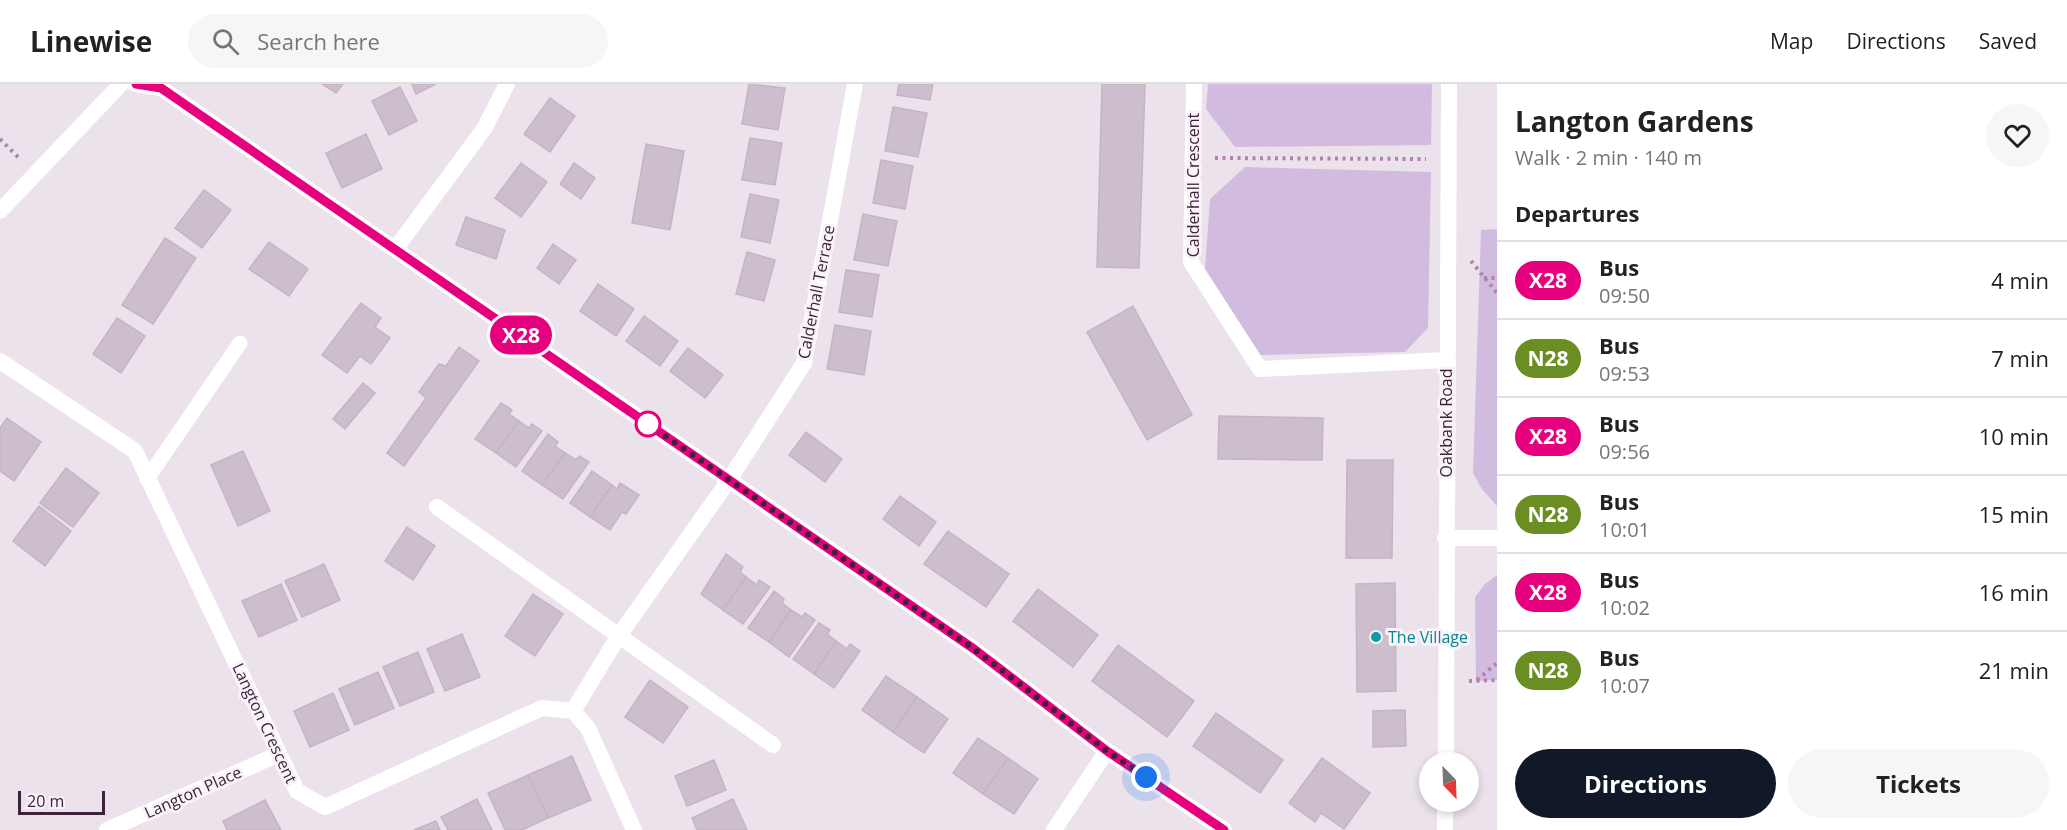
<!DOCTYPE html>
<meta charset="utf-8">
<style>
body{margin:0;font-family:"Open Sans",sans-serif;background:#f6f6f6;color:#222;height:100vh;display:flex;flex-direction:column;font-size:22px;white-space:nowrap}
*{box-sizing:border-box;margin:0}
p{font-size:20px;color:#767676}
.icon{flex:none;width:33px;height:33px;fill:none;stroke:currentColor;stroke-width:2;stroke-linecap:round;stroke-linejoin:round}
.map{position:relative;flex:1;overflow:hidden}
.sheet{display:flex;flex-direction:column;background:#fff;width:570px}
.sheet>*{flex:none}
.badge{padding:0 12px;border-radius:20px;font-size:21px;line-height:39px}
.needle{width:39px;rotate:157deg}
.fabs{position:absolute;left:1419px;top:668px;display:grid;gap:12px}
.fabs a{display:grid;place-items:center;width:60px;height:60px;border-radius:50%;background:#fff;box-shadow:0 3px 9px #0003;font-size:30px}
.scale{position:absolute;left:18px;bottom:15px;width:87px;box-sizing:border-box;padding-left:6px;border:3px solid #3d223a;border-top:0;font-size:16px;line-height:21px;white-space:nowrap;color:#3d223a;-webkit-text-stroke:4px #f8f3f9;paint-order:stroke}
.you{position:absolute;width:30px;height:30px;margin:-15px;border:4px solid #fff;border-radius:50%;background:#1a73e8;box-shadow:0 0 0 9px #1a73e833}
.map>.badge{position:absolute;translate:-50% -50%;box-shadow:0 0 0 3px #fff}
h2{padding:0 18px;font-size:22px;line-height:54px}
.round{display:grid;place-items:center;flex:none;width:63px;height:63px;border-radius:32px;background:#f6f6f6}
.headline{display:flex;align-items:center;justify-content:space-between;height:102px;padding:0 18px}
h1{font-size:28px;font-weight:700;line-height:45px}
.button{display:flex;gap:12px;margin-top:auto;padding:12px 18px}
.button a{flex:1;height:69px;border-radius:36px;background:#111827;color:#fff;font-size:24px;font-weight:700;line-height:69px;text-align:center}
.button a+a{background:#f6f6f6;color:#222}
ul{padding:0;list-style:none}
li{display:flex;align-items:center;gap:18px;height:78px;padding:0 18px;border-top:2px solid #e0e0e0}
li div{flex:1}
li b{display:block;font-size:22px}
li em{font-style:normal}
li .badge{min-width:66px;font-weight:700;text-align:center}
header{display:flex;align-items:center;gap:36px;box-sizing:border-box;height:84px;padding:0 30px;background:#fff;border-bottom:2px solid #e0e0e0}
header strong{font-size:28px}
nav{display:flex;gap:33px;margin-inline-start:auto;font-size:21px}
.search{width:420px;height:54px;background:#f6f6f6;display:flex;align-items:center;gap:15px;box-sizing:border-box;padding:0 21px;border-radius:33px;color:#767676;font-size:22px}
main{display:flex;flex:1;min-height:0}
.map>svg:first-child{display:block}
.green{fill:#d1bbde}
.building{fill:#ccbecd;stroke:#c5b4c6;stroke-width:1.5}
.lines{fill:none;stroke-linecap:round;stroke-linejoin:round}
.path{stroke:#b082ad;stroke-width:4;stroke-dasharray:3 4.5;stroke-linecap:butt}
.service{stroke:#fff;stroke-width:15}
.minor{stroke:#fff;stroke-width:16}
.tertiary{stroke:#fff;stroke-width:16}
.line-casing{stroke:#fff;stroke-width:14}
.line{stroke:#e6007e;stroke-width:9}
.walk{stroke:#3d223a;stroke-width:6;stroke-dasharray:0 10.8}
.stop-dot{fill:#fff;stroke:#e6007e;stroke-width:3}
.culture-dot{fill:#0f9aa8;stroke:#f8f3f9;stroke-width:2}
.labels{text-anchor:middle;stroke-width:6;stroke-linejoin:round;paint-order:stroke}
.street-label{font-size:16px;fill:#3d223a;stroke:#f8f3f9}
.culture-label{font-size:16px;fill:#0d838f;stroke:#f8f3f9;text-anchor:start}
</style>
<header>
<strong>Linewise</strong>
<div class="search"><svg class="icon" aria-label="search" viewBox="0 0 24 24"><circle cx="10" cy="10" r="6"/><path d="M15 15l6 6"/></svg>Search here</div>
<nav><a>Map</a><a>Directions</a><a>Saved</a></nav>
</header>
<main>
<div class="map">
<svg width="1497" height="746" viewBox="0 0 1497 746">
<rect width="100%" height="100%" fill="#ece2ec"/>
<g class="green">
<path d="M 1208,0 L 1432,0 L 1431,61 L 1235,63 L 1206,25 Z"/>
<path d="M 1245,83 L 1431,88 L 1428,244 L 1405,268 L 1259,271 L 1205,186 L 1210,115 Z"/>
<path d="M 1497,145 L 1497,422 L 1482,405 L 1473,389 L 1481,146 Z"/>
<path d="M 1497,491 L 1497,596 L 1476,597 L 1475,513 L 1485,500 Z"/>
</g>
<g class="building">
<path d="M 322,0 L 343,0 L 336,9 Z"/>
<path d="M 412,0 L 436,0 L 416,10 Z"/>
<path d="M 749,0 L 785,4 L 778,46 L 742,40 Z"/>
<path d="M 899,0 L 933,0 L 930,16 L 897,11 Z"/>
<path d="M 1102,0 L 1145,0 L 1139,184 L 1097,183 Z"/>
<path d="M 400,3 L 417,37 L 389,51 L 372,17 Z"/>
<path d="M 550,14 L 575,32 L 550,68 L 524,50 Z"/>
<path d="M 893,23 L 927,29 L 918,73 L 885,67 Z"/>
<path d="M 366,50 L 382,85 L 342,104 L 326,69 Z"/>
<path d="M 750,54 L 782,59 L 775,101 L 742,96 Z"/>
<path d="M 646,60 L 684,67 L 670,146 L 632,139 Z"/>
<path d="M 881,76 L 913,82 L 905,125 L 873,119 Z"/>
<path d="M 521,79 L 547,98 L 521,133 L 495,114 Z"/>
<path d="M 574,79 L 595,94 L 581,115 L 560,100 Z"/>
<path d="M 204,106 L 231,126 L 202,164 L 175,144 Z"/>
<path d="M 750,110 L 779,116 L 770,159 L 741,153 Z"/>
<path d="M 863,130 L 897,137 L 888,182 L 854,176 Z"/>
<path d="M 466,133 L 505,146 L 496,175 L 456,161 Z"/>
<path d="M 165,154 L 196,174 L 153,240 L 122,221 Z"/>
<path d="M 269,158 L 308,185 L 289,212 L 249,185 Z"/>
<path d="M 553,160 L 576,176 L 559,200 L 537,184 Z"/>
<path d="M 747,168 L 775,176 L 764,217 L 736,210 Z"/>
<path d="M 846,186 L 879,191 L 872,233 L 839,228 Z"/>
<path d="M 598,200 L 634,225 L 616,252 L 580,227 Z"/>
<path d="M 361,219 L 381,234 L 375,243 L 390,254 L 371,280 L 360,272 L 347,289 L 322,271 Z"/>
<path d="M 1133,222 L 1192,331 L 1147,356 L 1087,248 Z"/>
<path d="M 644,232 L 678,257 L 660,282 L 626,257 Z"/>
<path d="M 117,234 L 145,252 L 121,289 L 93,270 Z"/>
<path d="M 835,241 L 871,247 L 864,291 L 827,285 Z"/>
<path d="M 459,263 L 479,277 L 404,382 L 387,369 L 426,314 L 419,308 L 439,280 L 446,282 Z"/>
<path d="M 688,264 L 723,291 L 705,314 L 670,287 Z"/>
<path d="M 363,299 L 375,309 L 345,345 L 333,335 Z"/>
<path d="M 501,319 L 512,326 L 509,330 L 519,337 L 496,369 L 475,355 Z"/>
<path d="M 1219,332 L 1323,334 L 1322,376 L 1218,375 Z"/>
<path d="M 7,334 L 41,358 L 14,397 L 0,387 L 0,344 Z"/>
<path d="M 519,337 L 529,344 L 532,340 L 542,347 L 516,383 L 496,369 Z"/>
<path d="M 806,348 L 842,375 L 825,398 L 789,371 Z"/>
<path d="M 548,350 L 558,358 L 555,362 L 565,369 L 542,401 L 522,387 Z"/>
<path d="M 243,367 L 270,427 L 238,442 L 211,381 Z"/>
<path d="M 565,369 L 576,376 L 579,372 L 589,378 L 563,415 L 542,401 Z"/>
<path d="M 1347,376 L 1393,376 L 1392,474 L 1346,474 Z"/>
<path d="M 66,384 L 99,409 L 73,443 L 40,419 Z"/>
<path d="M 592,387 L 612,401 L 590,433 L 570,419 Z"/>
<path d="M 620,399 L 639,411 L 626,430 L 622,428 L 610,446 L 590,433 L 612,401 L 617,405 Z"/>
<path d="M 900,412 L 936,438 L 919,462 L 883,435 Z"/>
<path d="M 39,422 L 71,447 L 45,482 L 13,457 Z"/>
<path d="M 407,443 L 435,462 L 413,496 L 385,477 Z"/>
<path d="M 948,447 L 1009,490 L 986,523 L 924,480 Z"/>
<path d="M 726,470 L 743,483 L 740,488 L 746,493 L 723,526 L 701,510 Z"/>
<path d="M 324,480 L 340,516 L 302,533 L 285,497 Z"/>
<path d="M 746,493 L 757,501 L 759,496 L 770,503 L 743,540 L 723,526 Z"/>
<path d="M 1395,499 L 1396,607 L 1357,608 L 1356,500 Z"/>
<path d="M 281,500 L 297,536 L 259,553 L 242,517 Z"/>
<path d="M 1038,505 L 1098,551 L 1073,583 L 1013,537 Z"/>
<path d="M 774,507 L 784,515 L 782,519 L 791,526 L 769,558 L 748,544 Z"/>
<path d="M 533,510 L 563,530 L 535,572 L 505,552 Z"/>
<path d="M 791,526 L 802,533 L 805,529 L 815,536 L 789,573 L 769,558 Z"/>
<path d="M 819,539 L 830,546 L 827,550 L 836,557 L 814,590 L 793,575 Z"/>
<path d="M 462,550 L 480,593 L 445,607 L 427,565 Z"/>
<path d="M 836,557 L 847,565 L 850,560 L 860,567 L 834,604 L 814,590 Z"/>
<path d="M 1118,561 L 1194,617 L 1167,653 L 1092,597 Z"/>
<path d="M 418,568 L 434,608 L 400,622 L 383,583 Z"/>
<path d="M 378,588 L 394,624 L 355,641 L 339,605 Z"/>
<path d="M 886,592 L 917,613 L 893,648 L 862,626 Z"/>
<path d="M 650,596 L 688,623 L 663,659 L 625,633 Z"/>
<path d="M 333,609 L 349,646 L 310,663 L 294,627 Z"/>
<path d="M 917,613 L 948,635 L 924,669 L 893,648 Z"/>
<path d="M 1405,626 L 1406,662 L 1373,663 L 1373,627 Z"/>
<path d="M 1216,629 L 1283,676 L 1260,709 L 1193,662 Z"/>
<path d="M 978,654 L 1008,674 L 983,710 L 953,689 Z"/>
<path d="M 572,672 L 591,716 L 548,734 L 528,691 Z"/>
<path d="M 1008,674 L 1038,695 L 1014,730 L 983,710 Z"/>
<path d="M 1322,674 L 1370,709 L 1344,745 L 1321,729 L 1315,738 L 1289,719 Z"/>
<path d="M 714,676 L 726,706 L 687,722 L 675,692 Z"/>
<path d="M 528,691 L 548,734 L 522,746 L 505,746 L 488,709 Z"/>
<path d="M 477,715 L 492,746 L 448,746 L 441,733 Z"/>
<path d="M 733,715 L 747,746 L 697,746 L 692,734 Z"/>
<path d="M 265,716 L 281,746 L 227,746 L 223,737 Z"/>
<path d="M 436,737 L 440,746 L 414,746 Z"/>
</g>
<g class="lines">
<g class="path">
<path d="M 0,55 L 21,76"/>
<path d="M 1215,74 L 1426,75"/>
<path d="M 1471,177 L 1497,209"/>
<path d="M 1484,194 L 1497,194"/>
<path d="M 1477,596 L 1497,579"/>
<path d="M 1469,597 L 1497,596"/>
</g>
<path class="service" d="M 147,395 L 240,259"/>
<g class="minor">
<path d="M 1194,0 L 1191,178 L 1260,285 L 1446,276"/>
<path d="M 396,164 L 484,45 L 507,0"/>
<path d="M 0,277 L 135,367 L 297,707 L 325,723 L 542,624 L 573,627"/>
<path d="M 437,423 L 773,661"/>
<path d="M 1445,454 L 1497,454"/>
<path d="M 573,627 L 618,553 L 729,396 L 804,279 L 855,0"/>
<path d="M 573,627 L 588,644 L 634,746"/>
<path d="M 107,746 L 279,670"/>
<path d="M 1054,746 L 1107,667"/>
</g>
<g class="tertiary">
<path d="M 135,0 L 161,4 L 974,565 L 1107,667 L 1224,746"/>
<path d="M 0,127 L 121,0"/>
<path d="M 1446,678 L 1449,0"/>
<path d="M 1445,746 L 1445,717"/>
</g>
</g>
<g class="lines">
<defs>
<path id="line" d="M 136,0 L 161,4 L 974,565 L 1107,667 L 1224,746"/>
</defs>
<use href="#line" class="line-casing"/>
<use href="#line" class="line"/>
<path class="walk" d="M 648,340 L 974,565 L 1107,667 L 1146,693"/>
</g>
<circle class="stop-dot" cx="648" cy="340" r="12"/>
<circle class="culture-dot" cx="1376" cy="553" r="6"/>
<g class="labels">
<g class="street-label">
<text transform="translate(1193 101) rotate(-90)" y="6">Calderhall Crescent</text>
<text transform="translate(816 208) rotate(-79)" y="6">Calderhall Terrace</text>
<text transform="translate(1446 339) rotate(-90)" y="6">Oakbank Road</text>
<text transform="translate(265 639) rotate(65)" y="6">Langton Crescent</text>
<text transform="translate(193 708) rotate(-24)" y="6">Langton Place</text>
</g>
<g class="culture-label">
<text x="1388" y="559">The Village</text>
</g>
</g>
</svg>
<div class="fabs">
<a><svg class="needle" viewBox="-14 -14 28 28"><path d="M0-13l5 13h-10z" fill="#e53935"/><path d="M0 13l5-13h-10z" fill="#767676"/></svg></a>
</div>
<div class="scale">20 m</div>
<div class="you" style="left:1146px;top:693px"></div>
<b class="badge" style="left:521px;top:251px;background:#e6007e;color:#fff">X28</b>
</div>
<section class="sheet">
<div class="headline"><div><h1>Langton Gardens</h1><p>Walk · 2 min · 140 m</p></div><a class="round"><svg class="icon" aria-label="heart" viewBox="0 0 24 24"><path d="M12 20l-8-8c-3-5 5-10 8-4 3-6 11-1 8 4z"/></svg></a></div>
<h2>Departures</h2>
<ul>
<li><span class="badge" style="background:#e6007e;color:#fff">X28</span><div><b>Bus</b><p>09:50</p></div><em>4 min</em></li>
<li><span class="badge" style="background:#6b8e23;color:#fff">N28</span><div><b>Bus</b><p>09:53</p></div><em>7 min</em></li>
<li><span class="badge" style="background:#e6007e;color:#fff">X28</span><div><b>Bus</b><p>09:56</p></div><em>10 min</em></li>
<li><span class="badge" style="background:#6b8e23;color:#fff">N28</span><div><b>Bus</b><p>10:01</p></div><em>15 min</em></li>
<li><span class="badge" style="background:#e6007e;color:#fff">X28</span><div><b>Bus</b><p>10:02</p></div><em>16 min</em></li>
<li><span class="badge" style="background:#6b8e23;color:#fff">N28</span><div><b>Bus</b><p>10:07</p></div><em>21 min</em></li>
</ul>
<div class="button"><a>Directions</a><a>Tickets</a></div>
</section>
</main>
